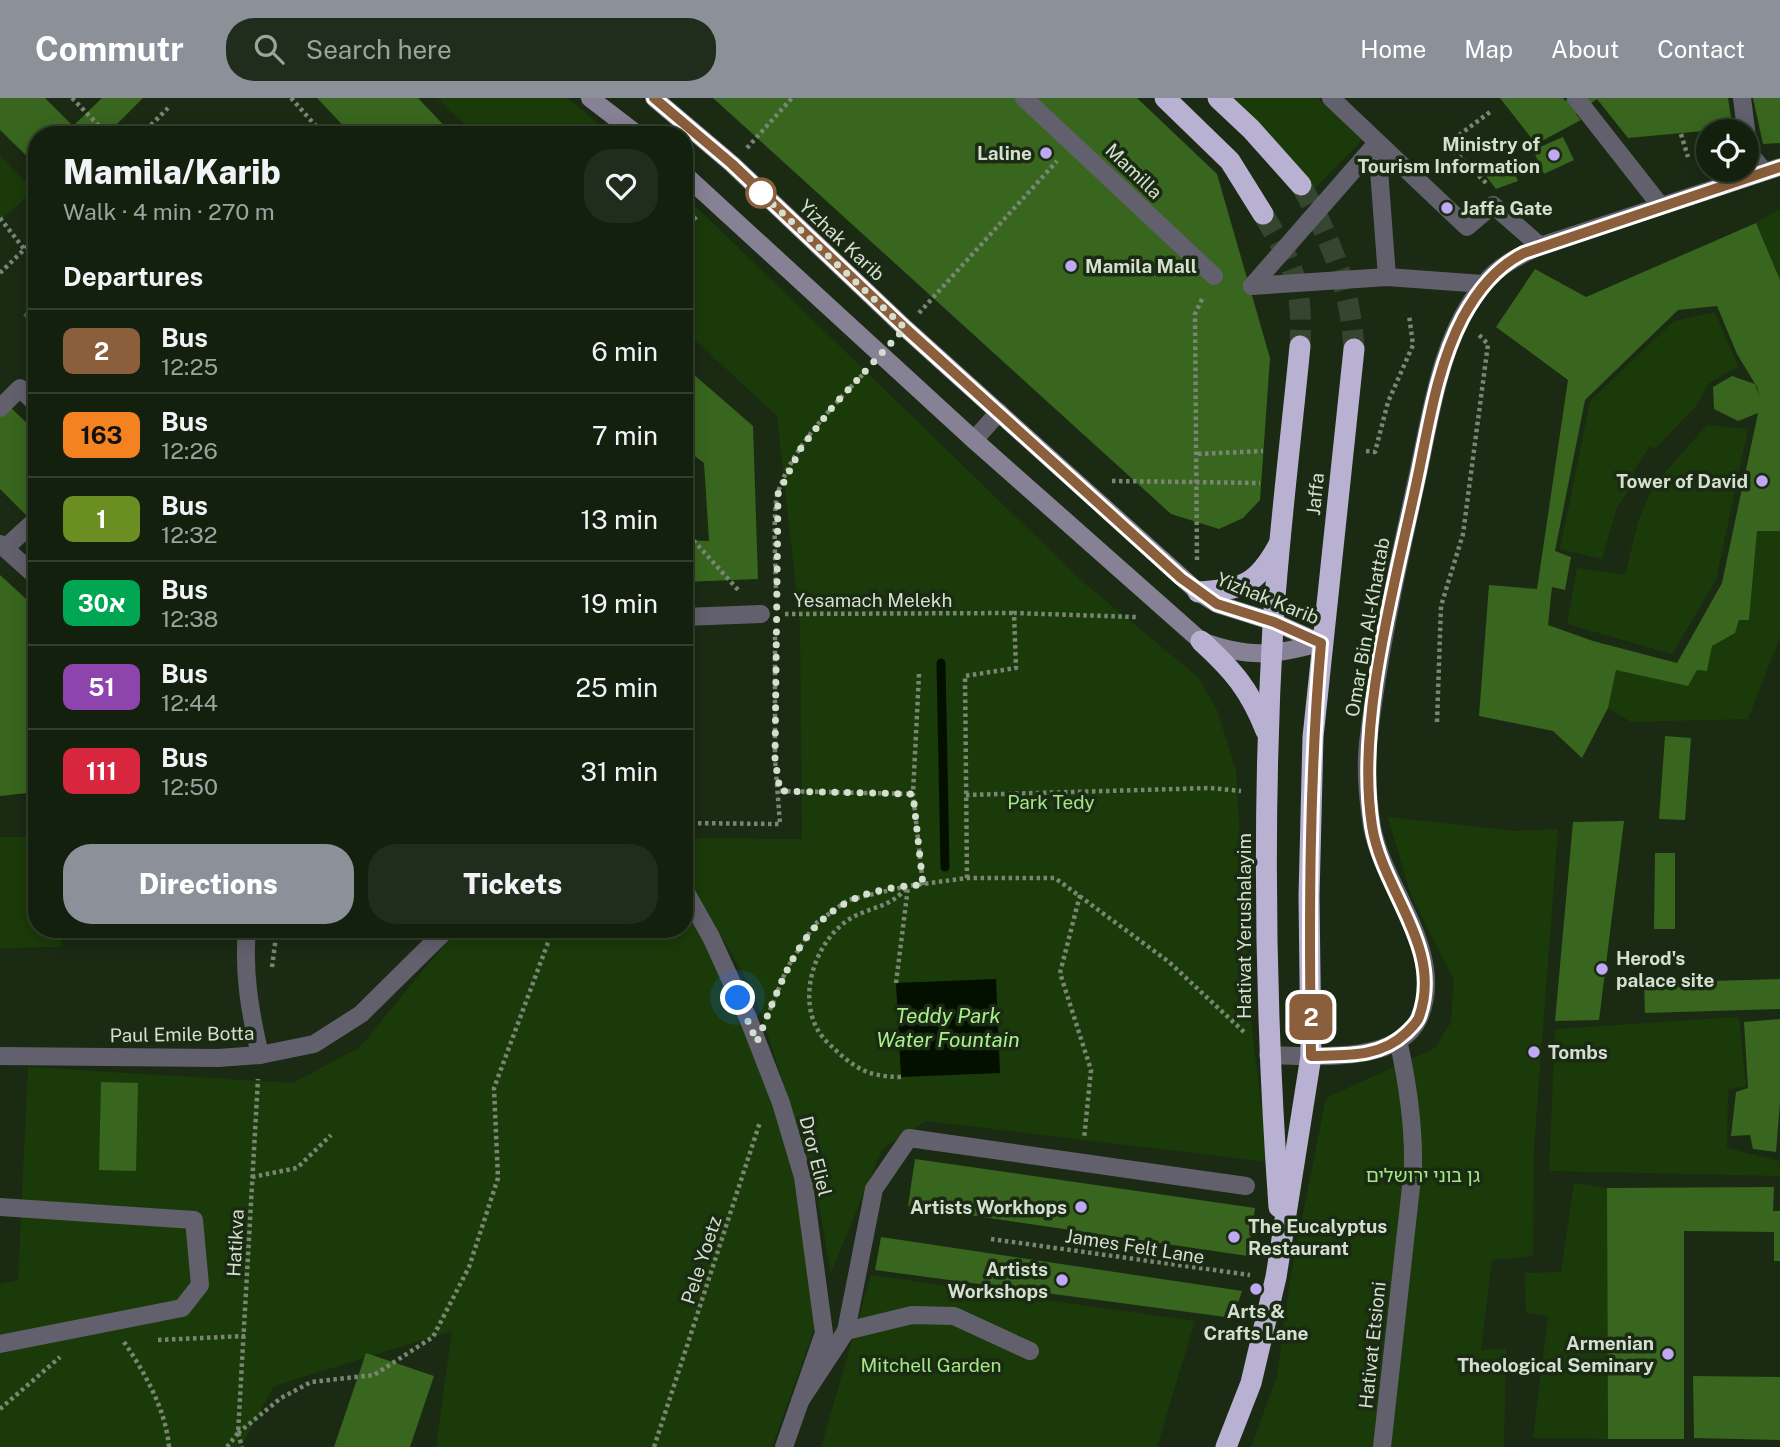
<!DOCTYPE html>
<meta charset="utf-8">
<style>
body{margin:0;font-family:"Public Sans","Noto Sans Hebrew",sans-serif;background:#212d1c;color:#f1f3f6;height:100vh;display:flex;flex-direction:column;font-size:26px;white-space:nowrap}
*{box-sizing:border-box;margin:0}
p{font-size:23px;color:#9da39e}
.icon{flex:none;width:38px;height:38px;fill:none;stroke:currentColor;stroke-width:2;stroke-linecap:round;stroke-linejoin:round}
.map{position:relative;flex:1;overflow:hidden}
.drawer{position:absolute;left:28px;top:28px;width:665px;height:812px;display:flex;flex-direction:column;background:#14200e;border-radius:28px;box-shadow:0 4px 18px #0003,0 0 0 2px #333e2e}
.drawer>*{flex:none}
.badge{padding:0 14px;border-radius:10px;font-size:24px;line-height:46px}
.buttons{position:absolute;left:1696px;top:21px;display:grid;gap:14px}
.buttons a{display:grid;place-items:center;width:63px;height:63px;border-radius:50%;background:#14200e;box-shadow:0 4px 18px #0003,0 0 0 2px #333e2e;font-size:35px}
.you{position:absolute;width:35px;height:35px;margin:-18px;border:5px solid #fff;border-radius:50%;background:#1a73e8;box-shadow:0 0 0 10px #1a73e833}
.map>.badge{position:absolute;translate:-50% -50%;box-shadow:0 0 0 4px #fff}
h2{padding:0 35px;font-size:26px;line-height:63px}
.round{display:grid;place-items:center;flex:none;width:74px;height:74px;border-radius:28px;background:#212d1c}
.overview{display:flex;align-items:center;justify-content:space-between;height:119px;padding:0 35px}
h1{font-size:33px;font-weight:800;line-height:52px}
.primary-button{display:flex;gap:14px;margin-top:auto;padding:14px 35px}
.primary-button a{flex:1;height:80px;border-radius:28px;background:#8c9099;color:#fff;font-size:28px;font-weight:800;line-height:80px;text-align:center}
.primary-button a+a{background:#212d1c;color:#f1f3f6}
ul{padding:0;list-style:none}
li{display:flex;align-items:center;gap:21px;height:84px;padding:0 35px;border-top:2px solid #333e2e}
li div{flex:1}
li b{display:block;font-size:26px}
li em{font-style:normal}
li .badge{min-width:77px;font-weight:700;text-align:center}
header{display:flex;align-items:center;gap:42px;box-sizing:border-box;height:98px;padding:0 35px;background:#8c9099;color:#fff}
header strong{font-size:33px}
nav{display:flex;gap:38px;margin-inline-start:auto;font-size:24px}
.search{width:490px;height:63px;background:#212d1c;display:flex;align-items:center;gap:18px;box-sizing:border-box;padding:0 24px;border-radius:28px;color:#9da39e;font-size:26px}
.map>svg:first-child{display:block}
.green{fill:#1b3a09}
.water{fill:#031000}
.lines{fill:none;stroke-linecap:round;stroke-linejoin:round}
.stream{stroke:#031000;stroke-width:9}
.building{fill:#38661e;fill-rule:evenodd}
.highway-tunnel{stroke:#36452f;stroke-width:21;stroke-dasharray:21 10;stroke-linecap:butt}
.path{stroke:#798673;stroke-width:4.5;stroke-dasharray:3.5 3.5;stroke-linecap:butt}
.lane{stroke:#63606d;stroke-width:18}
.street{stroke:#63606d;stroke-width:18}
.secondary{stroke:#868195;stroke-width:18}
.highway{stroke:#b9b1d1;stroke-width:21}
.line-casing{stroke:#fff;stroke-width:16}
.line{stroke:#8b5e3c;stroke-width:10}
.walk{stroke:#d5dfd0;stroke-width:7;stroke-dasharray:0 12.6}
.poi-dot{fill:#bfa9f4;stroke:#1a2a13;stroke-width:2.5}
.stop-dot{fill:#fff;stroke:#8b5e3c;stroke-width:3.5}
.labels{text-anchor:middle;stroke-width:7;stroke-linejoin:round;paint-order:stroke}
.poi-label{font-size:19px;font-weight:bold;fill:#d5dfd0;stroke:#1a2a13;text-anchor:end}
.street-label{font-size:19px;fill:#d5dfd0;stroke:#1a2a13}
.park-label{font-size:19px;fill:#a4e785;stroke:#1a2a13}
.water-label{font-size:21px;font-style:italic;fill:#abee8d;stroke:#1a2a13}
</style>
<header>
<strong>Commutr</strong>
<div class="search"><svg class="icon" aria-label="search" viewBox="0 0 24 24"><circle cx="10" cy="10" r="6"/><path d="M15 15l6 6"/></svg>Search here</div>
<nav><a>Home</a><a>Map</a><a>About</a><a>Contact</a></nav>
</header>
<div class="map">
<svg width="1780" height="1349" viewBox="0 0 1780 1349">
<rect width="100%" height="100%" fill="#1a2a13"/>
<g class="green">
<path d="M 437,0 L 567,0 L 613,37 L 476,37 Z"/>
<path d="M 1233,0 L 1318,0 L 1362,42 L 1315,90 Z"/>
<path d="M 0,57 L 34,93 L 0,122 Z"/>
<path d="M 684,97 L 1083,484 L 1199,580 L 1217,612 L 1236,672 L 1250,915 L 1268,1064 L 926,1023 L 882,1051 L 831,1175 L 814,1081 L 754,894 L 705,811 L 684,768 L 684,740 L 802,741 L 800,526 L 777,318 L 684,232 Z"/>
<path d="M 1780,111 L 1780,182 L 1756,125 Z"/>
<path d="M 1715,214 L 1738,269 L 1709,285 L 1696,308 L 1655,351 L 1650,348 L 1633,374 L 1638,379 L 1617,409 L 1602,461 L 1560,451 L 1590,303 L 1674,223 Z"/>
<path d="M 1707,327 L 1748,331 L 1716,482 L 1672,556 L 1567,526 L 1577,470 L 1625,477 L 1638,424 L 1653,388 Z"/>
<path d="M 1757,433 L 1780,433 L 1780,539 L 1748,621 L 1631,624 L 1608,610 L 1616,572 L 1688,588 L 1697,572 L 1707,573 L 1712,548 L 1739,522 L 1749,522 Z"/>
<path d="M 1388,719 L 1516,733 L 1558,731 L 1534,1050 L 1533,1158 L 1492,1162 L 1481,1252 L 1506,1251 L 1504,1349 L 1251,1349 L 1277,1278 L 1291,1176 L 1326,1000 L 1435,950 L 1451,924 L 1454,882 L 1411,798 Z"/>
<path d="M 0,739 L 37,739 L 37,831 L 61,831 L 61,849 L 0,850 Z"/>
<path d="M 684,806 L 731,897 L 809,1103 L 818,1221 L 772,1349 L 436,1349 L 452,1233 L 274,1288 L 241,1349 L 0,1349 L 0,1186 L 18,1182 L 28,969 L 293,985 L 360,949 L 457,831 L 684,831 Z"/>
<rect x="117" y="831" width="65" height="9"/>
<path d="M 1739,919 L 1746,988 L 1728,991 L 1727,1050 L 1779,1063 L 1780,1078 L 1549,1073 L 1555,931 Z"/>
<path d="M 1574,1085 L 1607,1090 L 1608,1341 L 1533,1340 L 1548,1218 L 1526,1215 L 1525,1175 L 1561,1174 Z"/>
<path d="M 871,1177 L 1195,1223 L 1157,1349 L 821,1349 Z"/>
</g>
<path class="water" d="M 996,881 L 1000,975 L 901,979 L 896,885 Z"/>
<g class="lines">
<path class="stream" d="M 941,565 L 945,769"/>
</g>
<g class="building">
<path d="M 0,0 L 45,0 L 73,28 L 102,0 L 143,0 L 106,37 L 37,37 L 37,68 L 0,32 Z"/>
<path d="M 317,0 L 418,0 L 453,37 L 352,37 Z"/>
<path d="M 713,0 L 1137,0 L 1217,76 L 1270,260 L 1260,402 L 1243,420 L 1219,431 L 1171,416 Z"/>
<path d="M 1500,0 L 1563,0 L 1565,3 L 1569,0 L 1728,0 L 1732,26 L 1725,31 L 1628,40 L 1597,1 L 1576,16 L 1581,22 L 1536,46 Z"/>
<path d="M 1753,0 L 1780,0 L 1780,45 L 1763,46 Z"/>
<path d="M 1563,39 L 1574,62 L 1544,76 L 1533,52 Z"/>
<path d="M 1509,63 L 1518,83 L 1496,91 L 1483,74 Z"/>
<path d="M 1756,125 L 1780,182 L 1780,433 L 1757,433 L 1749,522 L 1739,522 L 1735,535 L 1712,548 L 1707,573 L 1697,572 L 1688,588 L 1616,572 L 1608,610 L 1582,660 L 1553,633 L 1479,618 L 1489,487 L 1537,491 L 1568,282 L 1496,229 L 1535,171 L 1586,199 ZM 1717,208 L 1737,256 L 1757,289 L 1760,300 L 1755,286 L 1732,278 L 1713,289 L 1714,311 L 1738,323 L 1758,315 L 1722,485 L 1677,565 L 1593,543 L 1548,527 L 1552,489 L 1565,492 L 1571,459 L 1555,453 L 1585,302 L 1678,212 Z"/>
<path d="M 37,204 L 37,231 L 23,217 Z"/>
<path d="M 684,268 L 753,328 L 758,481 L 684,484 L 684,442 L 709,443 L 704,365 L 684,350 Z"/>
<path d="M 0,299 L 37,335 L 37,428 L 0,391 Z"/>
<path d="M 0,477 L 37,511 L 37,694 L 0,698 Z"/>
<path d="M 1665,638 L 1691,640 L 1685,722 L 1659,721 Z"/>
<path d="M 1624,723 L 1599,922 L 1555,923 L 1573,724 Z"/>
<path d="M 1655,755 L 1675,755 L 1675,831 L 1654,831 Z"/>
<path d="M 1780,881 L 1780,911 L 1645,915 L 1644,885 Z"/>
<path d="M 1780,921 L 1780,1004 L 1776,1054 L 1753,1051 L 1750,1037 L 1731,1038 L 1736,994 L 1748,990 L 1744,924 Z"/>
<path d="M 101,984 L 138,985 L 136,1073 L 99,1072 Z"/>
<path d="M 915,1061 L 1255,1110 L 1248,1158 L 908,1108 Z"/>
<path d="M 1774,1089 L 1773,1113 L 1780,1113 L 1780,1163 L 1774,1163 L 1774,1134 L 1684,1133 L 1684,1341 L 1608,1341 L 1607,1090 Z"/>
<path d="M 881,1139 L 1242,1193 L 1233,1220 L 875,1172 Z"/>
<path d="M 366,1255 L 434,1278 L 410,1349 L 334,1349 Z"/>
<path d="M 1693,1278 L 1780,1279 L 1780,1342 L 1694,1340 Z"/>
</g>
<g class="lines">
<g class="highway-tunnel">
<path d="M 1301,87 C 1330,139 1351,192 1354,251"/>
<path d="M 1263,116 C 1294,168 1303,186 1300,248"/>
</g>
<g class="path">
<path d="M 72,0 L 108,37"/>
<path d="M 291,0 L 324,37"/>
<path d="M 1681,36 L 1688,59"/>
<path d="M 141,37 L 168,10"/>
<path d="M 747,50 L 792,0"/>
<path d="M 1486,85 L 1447,46 L 1490,14"/>
<path d="M 0,120 L 24,151"/>
<path d="M 684,131 L 698,117"/>
<path d="M 0,175 L 37,139"/>
<path d="M 919,215 L 1057,63"/>
<path d="M 1366,353 L 1375,354 L 1388,304 L 1413,247 L 1409,217"/>
<path d="M 1198,356 L 1263,353"/>
<path d="M 1112,383 L 1260,385"/>
<path d="M 684,432 L 740,494"/>
<path d="M 1197,462 L 1195,216 L 1203,199"/>
<path d="M 776,497 C 776,474 772,412 778,394 C 794,347 833,308 866,273"/>
<path d="M 785,516 L 1014,515"/>
<path d="M 919,576 L 913,696 L 923,787"/>
<path d="M 1437,624 L 1441,508 L 1463,436 L 1488,246 L 1478,236"/>
<path d="M 780,693 L 913,696"/>
<path d="M 966,697 L 1210,690 L 1241,693"/>
<path d="M 684,725 L 780,726 L 775,661 L 775,534"/>
<path d="M 967,780 L 965,578 L 1016,570 L 1014,515 L 1136,519"/>
<path d="M 1080,797 L 1060,875 L 1091,972 L 1084,1041"/>
<path d="M 272,869 L 277,831"/>
<path d="M 896,885 L 908,789"/>
<path d="M 770,912 L 787,870 L 815,826 L 848,802 L 908,788 L 967,780 L 1055,780 L 1169,864 L 1244,934"/>
<path d="M 901,979 C 865,979 852,968 827,944 C 792,909 813,841 853,819 C 876,807 890,810 908,788"/>
<path d="M 252,1079 L 297,1070 L 331,1037"/>
<path d="M 991,1141 L 1250,1177"/>
<path d="M 158,1242 L 245,1238"/>
<path d="M 124,1244 C 145,1275 166,1312 169,1349"/>
<path d="M 0,1311 L 60,1259"/>
<path d="M 238,1335 L 281,1300 L 311,1284 L 374,1277 L 433,1239 L 469,1169 L 498,1080 L 494,990 L 553,831"/>
<path d="M 238,1335 L 242,1349"/>
<path d="M 227,1349 L 238,1335 L 258,981"/>
<path d="M 654,1349 L 760,1024"/>
</g>
<g class="lane">
<path d="M 0,310 L 20,290 L 37,307"/>
<path d="M 974,342 L 999,314"/>
<path d="M 5,450 L 37,421"/>
<path d="M 684,791 L 711,839 L 748,920 L 781,1005 L 803,1079 L 824,1235 L 784,1349"/>
<path d="M 0,1109 L 194,1122 L 200,1187 L 182,1210 L 0,1246"/>
<path d="M 846,1233 L 912,1217 L 954,1218 L 1030,1253"/>
<path d="M 800,1303 L 846,1233 L 874,1091 L 909,1040 L 1246,1088"/>
</g>
<g class="street">
<path d="M 1024,0 L 1214,178"/>
<path d="M 1331,0 L 1467,129 L 1493,107 L 1540,148"/>
<path d="M 1576,0 L 1660,107"/>
<path d="M 1742,0 L 1749,55 L 1764,73"/>
<path d="M 1377,45 L 1387,179"/>
<path d="M 1252,188 L 1387,179 L 1483,186"/>
<path d="M 1252,188 L 1377,45"/>
<path d="M 0,446 L 37,479"/>
<path d="M 684,519 L 761,516"/>
<path d="M 247,831 C 243,875 250,914 260,957"/>
<path d="M 1268,957 C 1309,958 1399,967 1419,920 C 1447,855 1384,791 1372,729 C 1368,703 1365,672 1368,645 C 1378,558 1397,471 1416,385 C 1431,319 1439,240 1484,186 C 1499,167 1519,158 1540,148 L 1780,69"/>
<path d="M 0,958 L 218,960 L 260,957 L 314,946 L 361,916 L 447,831"/>
<path d="M 1382,1349 L 1413,1071 C 1414,1026 1408,986 1398,942"/>
</g>
<g class="secondary">
<path d="M 590,0 L 638,37"/>
<path d="M 654,0 L 732,66 L 905,230 L 1198,494 L 1217,506 L 1274,524 L 1321,545"/>
<path d="M 684,76 L 974,342 L 1201,543 C 1251,561 1271,557 1321,545"/>
</g>
<g class="highway">
<path d="M 1165,0 L 1230,63 L 1263,116"/>
<path d="M 1218,0 L 1251,31 L 1301,87"/>
<path d="M 1198,494 C 1241,492 1257,487 1278,448"/>
<path d="M 1201,543 C 1233,572 1250,592 1266,633"/>
<path d="M 1279,1109 C 1265,915 1262,722 1273,527 C 1279,434 1291,341 1300,248"/>
<path d="M 1226,1349 L 1251,1285 L 1276,1179 L 1311,958 L 1309,798 L 1313,639 L 1354,251"/>
</g>
</g>
<g class="lines">
<defs>
<path id="line" d="M 654,0 L 732,66 L 905,230 L 1181,480 L 1217,506 L 1274,524 L 1321,545 C 1309,683 1309,820 1311,958 C 1345,957 1380,960 1406,935 C 1411,930 1417,925 1419,919 C 1444,850 1382,793 1372,728 C 1356,625 1394,490 1416,387 C 1428,332 1436,270 1463,219 C 1478,192 1496,169 1524,155 L 1780,69"/>
</defs>
<use href="#line" class="line-casing"/>
<use href="#line" class="line"/>
<path class="walk" d="M 738,900 L 757,944 C 793,854 811,791 923,787 L 913,696 L 780,693 L 775,661 L 778,396 L 801,350 L 834,307 L 905,230 L 761,95"/>
</g>
<g class="poi-dot">
<circle cx="1046" cy="55" r="7"/>
<circle cx="1554" cy="57" r="7"/>
<circle cx="1447" cy="110" r="7"/>
<circle cx="1071" cy="168" r="7"/>
<circle cx="1762" cy="383" r="7"/>
<circle cx="1602" cy="871" r="7"/>
<circle cx="1534" cy="954" r="7"/>
<circle cx="1081" cy="1109" r="7"/>
<circle cx="1234" cy="1139" r="7"/>
<circle cx="1062" cy="1182" r="7"/>
<circle cx="1256" cy="1191" r="7"/>
<circle cx="1668" cy="1256" r="7"/>
</g>
<circle class="stop-dot" cx="761" cy="95" r="14"/>
<g class="labels">
<g class="poi-label">
<text x="1540" y="53">Ministry of<tspan x="1540" dy="22">Tourism Information</tspan></text>
<text x="1032" y="62">Laline</text>
<text x="1461" y="117" text-anchor="start">Jaffa Gate</text>
<text x="1085" y="175" text-anchor="start">Mamila Mall</text>
<text x="1748" y="390">Tower of David</text>
<text x="1616" y="867" text-anchor="start">Herod's<tspan x="1616" dy="22">palace site</tspan></text>
<text x="1548" y="961" text-anchor="start">Tombs</text>
<text x="1067" y="1116">Artists Workhops</text>
<text x="1248" y="1135" text-anchor="start">The Eucalyptus<tspan x="1248" dy="22">Restaurant</tspan></text>
<text x="1048" y="1178">Artists<tspan x="1048" dy="22">Workshops</tspan></text>
<text x="1256" y="1220" text-anchor="middle">Arts &amp;<tspan x="1256" dy="22">Crafts Lane</tspan></text>
<text x="1654" y="1252">Armenian<tspan x="1654" dy="22">Theological Seminary</tspan></text>
</g>
<g class="street-label">
<text transform="translate(1134 73) rotate(44)" y="7">Mamilla</text>
<text transform="translate(842 142) rotate(43)" y="7">Yizhak Karib</text>
<text transform="translate(1315 396) rotate(-84)" y="7">Jaffa</text>
<text transform="translate(1268 500) rotate(22)" y="7">Yizhak Karib</text>
<text x="873" y="509">Yesamach Melekh</text>
<text transform="translate(1367 529) rotate(-80)" y="7">Omar Bin Al-Khattab</text>
<text transform="translate(1244 828) rotate(-90)" y="7">Hativat Yerushalayim</text>
<text transform="translate(182 936) rotate(-1)" y="7">Paul Emile Botta</text>
<text transform="translate(816 1058) rotate(76)" y="7">Dror Eliel</text>
<text transform="translate(235 1145) rotate(-87)" y="7">Hatikva</text>
<text transform="translate(1135 1148) rotate(9)" y="7">James Felt Lane</text>
<text transform="translate(701 1162) rotate(-72)" y="7">Pele Yoetz</text>
<text transform="translate(1372 1247) rotate(-84)" y="7">Hativat Etsioni</text>
</g>
<g class="park-label">
<text x="1051" y="711">Park Tedy</text>
<text x="1423" y="1084">גן בוני ירושלים</text>
<text x="931" y="1274">Mitchell Garden</text>
</g>
<g class="water-label">
<text x="948" y="925">Teddy Park<tspan x="948" dy="24">Water Fountain</tspan></text>
</g>
</g>
</svg>
<div class="buttons">
<a><svg class="icon" aria-label="locate" viewBox="0 0 24 24"><circle cx="12" cy="12" r="6"/><path d="M12 2v4M12 18v4M2 12h4M18 12h4"/></svg></a>
</div>
<div class="you" style="left:738px;top:900px"></div>
<b class="badge" style="left:1311px;top:919px;background:#8b5e3c;color:#fff">2</b>
<section class="drawer">
<div class="overview"><div><h1>Mamila/Karib</h1><p>Walk · 4 min · 270 m</p></div><a class="round"><svg class="icon" aria-label="heart" viewBox="0 0 24 24"><path d="M12 20l-8-8c-3-5 5-10 8-4 3-6 11-1 8 4z"/></svg></a></div>
<h2>Departures</h2>
<ul>
<li><span class="badge" style="background:#8b5e3c;color:#fff">2</span><div><b>Bus</b><p>12:25</p></div><em>6 min</em></li>
<li><span class="badge" style="background:#f58220;color:#111">163</span><div><b>Bus</b><p>12:26</p></div><em>7 min</em></li>
<li><span class="badge" style="background:#6b8e23;color:#fff">1</span><div><b>Bus</b><p>12:32</p></div><em>13 min</em></li>
<li><span class="badge" style="background:#00a651;color:#fff">30א</span><div><b>Bus</b><p>12:38</p></div><em>19 min</em></li>
<li><span class="badge" style="background:#8e44ad;color:#fff">51</span><div><b>Bus</b><p>12:44</p></div><em>25 min</em></li>
<li><span class="badge" style="background:#d7263d;color:#fff">111</span><div><b>Bus</b><p>12:50</p></div><em>31 min</em></li>
</ul>
<div class="primary-button"><a>Directions</a><a>Tickets</a></div>
</section>
</div>
